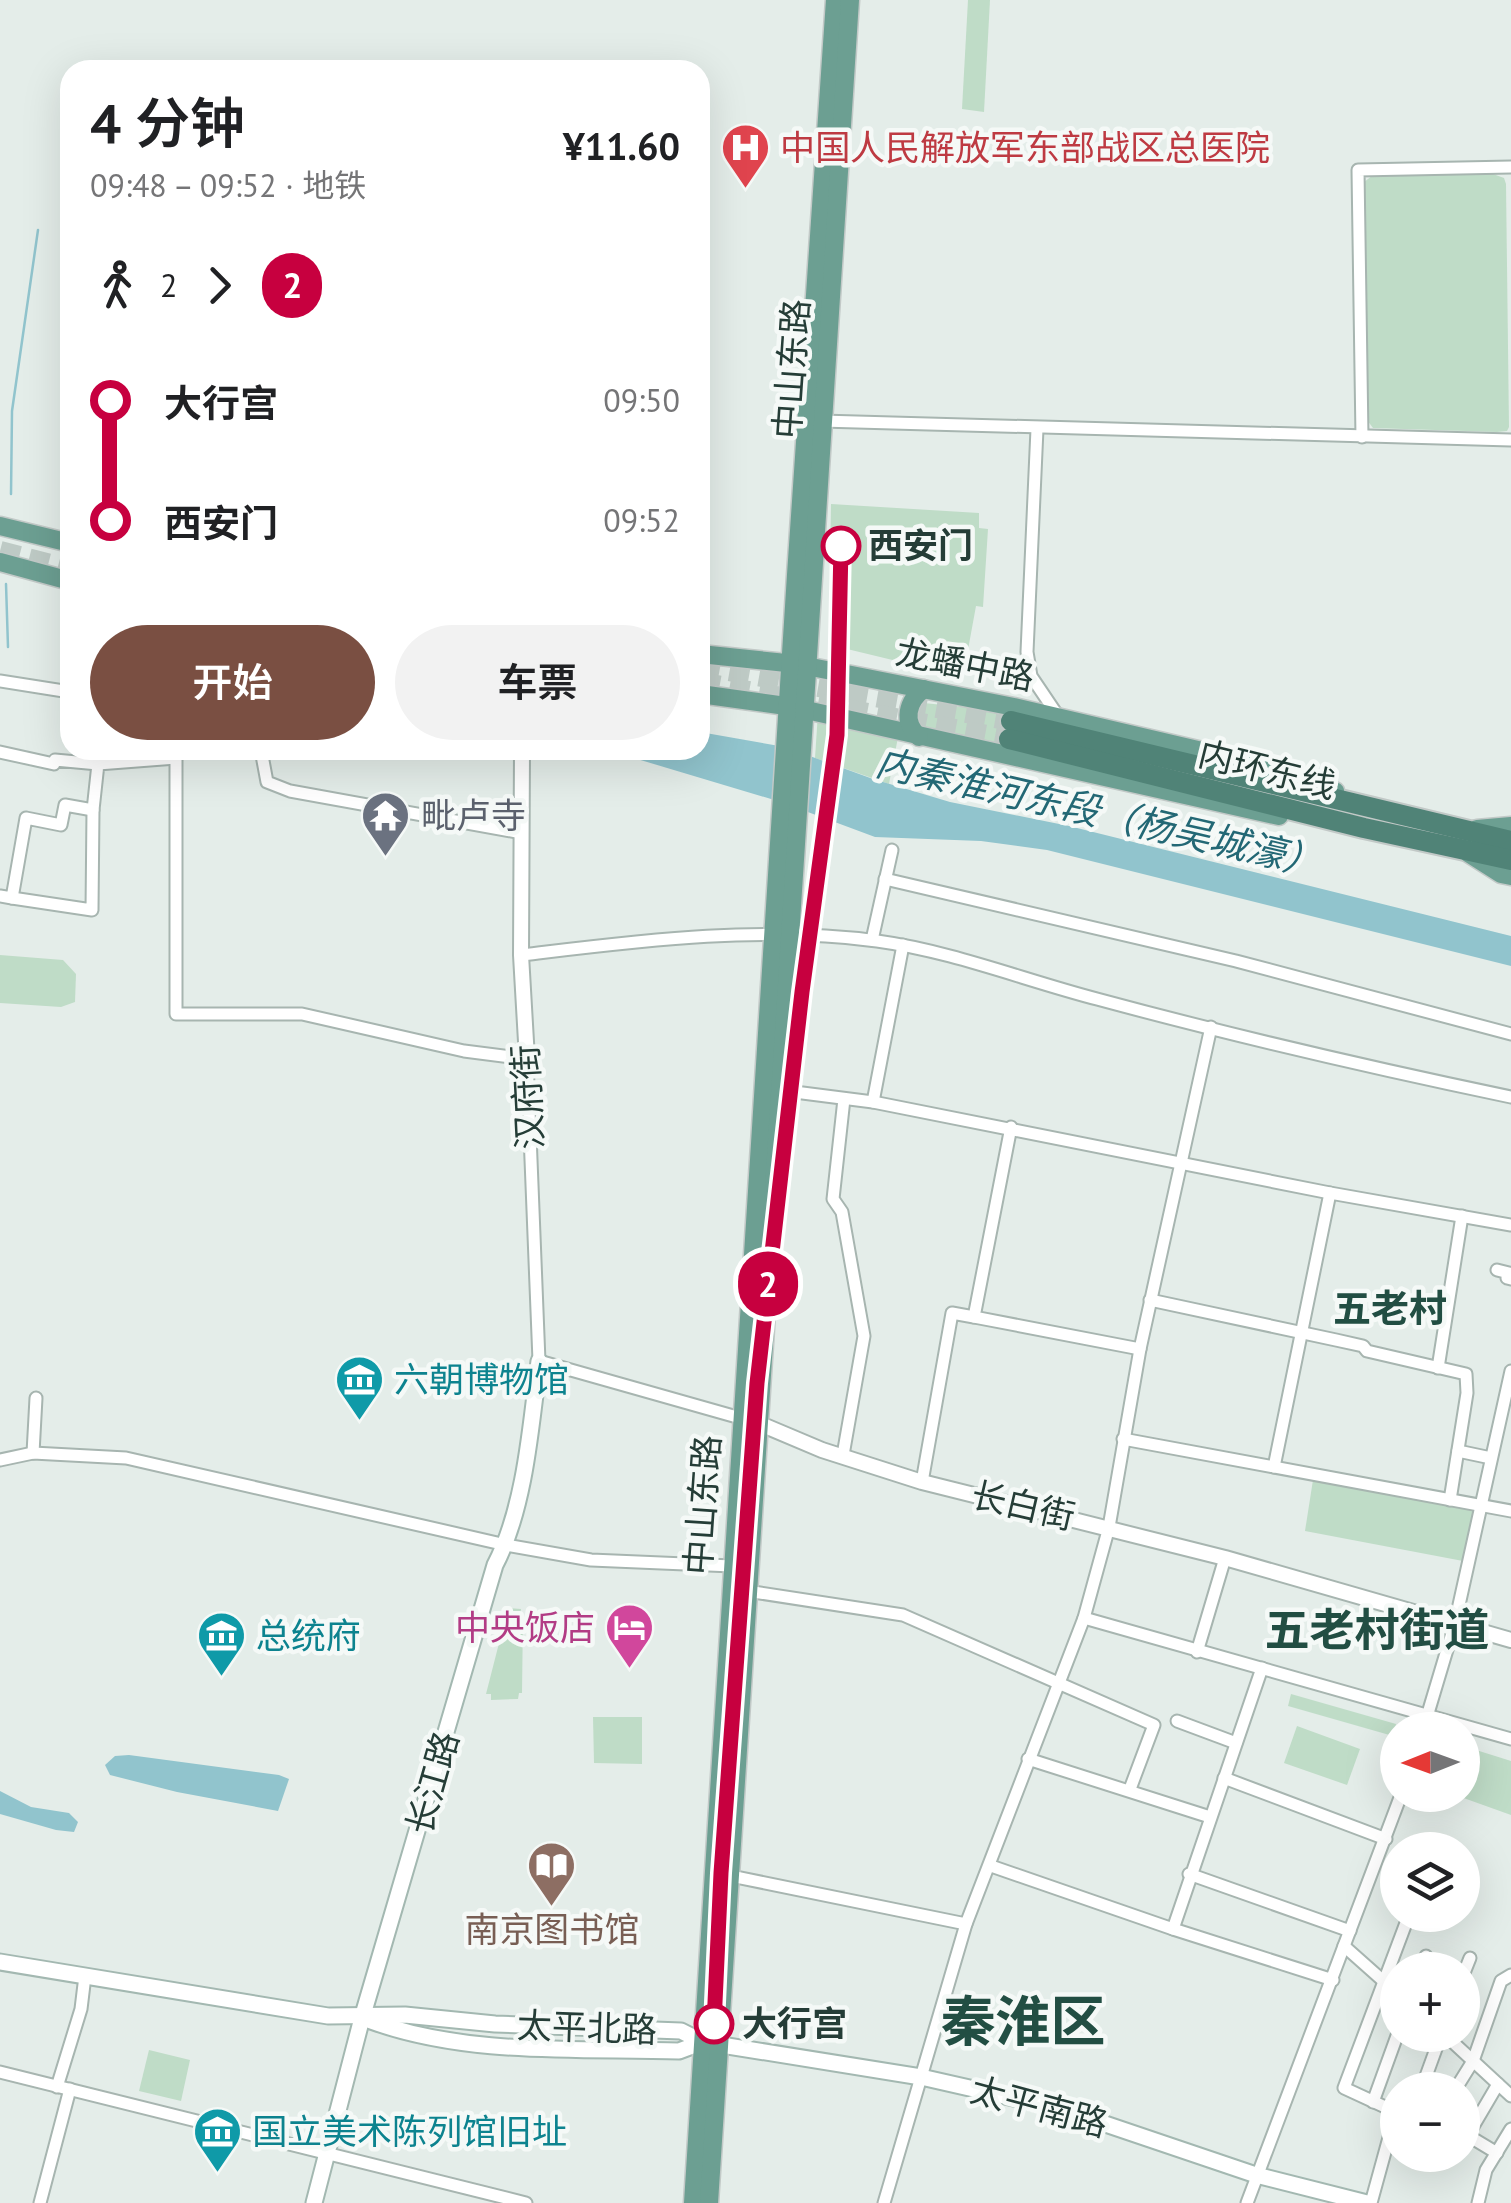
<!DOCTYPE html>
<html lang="zh">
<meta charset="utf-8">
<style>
body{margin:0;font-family:"PT Sans","Noto Sans SC",sans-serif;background:#f2f2f2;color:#202124;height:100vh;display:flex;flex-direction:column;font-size:38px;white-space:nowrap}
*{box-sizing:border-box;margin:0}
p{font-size:32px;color:#757577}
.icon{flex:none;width:55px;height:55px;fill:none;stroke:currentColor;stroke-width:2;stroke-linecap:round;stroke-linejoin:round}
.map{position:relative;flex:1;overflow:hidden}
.side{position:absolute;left:60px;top:60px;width:650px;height:700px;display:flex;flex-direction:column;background:#fff;border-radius:30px;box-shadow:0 10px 40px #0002}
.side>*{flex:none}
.badge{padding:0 20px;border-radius:32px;font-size:35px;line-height:65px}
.needle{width:65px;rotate:269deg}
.fabs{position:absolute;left:1380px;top:1712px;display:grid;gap:20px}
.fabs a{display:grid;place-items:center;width:100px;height:100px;border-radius:50%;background:#fff;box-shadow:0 10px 40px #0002;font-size:50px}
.map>.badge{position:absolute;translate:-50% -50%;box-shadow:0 0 0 5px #fff}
.legs{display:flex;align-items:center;gap:15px;height:110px;padding:0 30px;font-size:32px}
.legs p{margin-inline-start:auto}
.head{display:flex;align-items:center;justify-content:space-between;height:170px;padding:0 30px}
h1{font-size:55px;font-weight:600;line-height:75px}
.primary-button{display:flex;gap:20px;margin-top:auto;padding:20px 30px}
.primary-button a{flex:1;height:115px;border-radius:60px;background:#7a4f42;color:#fff;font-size:40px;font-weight:600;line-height:115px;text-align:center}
.primary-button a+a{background:#f2f2f2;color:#202124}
ul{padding:0 30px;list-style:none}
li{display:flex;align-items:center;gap:35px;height:120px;font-size:38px}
li i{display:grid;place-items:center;width:15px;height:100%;margin:0 12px;background:currentColor}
li i::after{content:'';width:25px;height:25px;margin:-12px;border:8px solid;border-radius:50%;background:#fff}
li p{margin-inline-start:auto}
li:first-child i{background:linear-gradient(#0000 50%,currentColor 0)}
li:last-child i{background:linear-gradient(currentColor 50%,#0000 0)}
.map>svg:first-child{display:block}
.green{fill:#bfdcc7}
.water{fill:#91c4cd}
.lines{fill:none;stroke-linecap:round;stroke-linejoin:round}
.stream{stroke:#91c4cd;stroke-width:2.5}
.trunk-tunnel{stroke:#becac5;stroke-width:20;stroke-dasharray:20 10;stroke-linecap:butt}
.minor-casing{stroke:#a7b5b0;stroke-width:15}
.tertiary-casing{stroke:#a7b5b0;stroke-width:18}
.secondary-casing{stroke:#a3b8b1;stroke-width:19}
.primary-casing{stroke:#c2c9c7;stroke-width:21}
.trunk-casing{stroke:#c2c9c7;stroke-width:24}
.minor{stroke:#fff;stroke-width:11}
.tertiary{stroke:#fff;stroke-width:14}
.secondary{stroke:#fff;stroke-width:15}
.primary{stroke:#6c9f92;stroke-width:18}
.trunk{stroke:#508377;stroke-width:20}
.line-1-casing{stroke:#fff;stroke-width:22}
.line-1{stroke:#c7003f;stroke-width:15}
.stop-1-dot{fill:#fff;stroke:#c7003f;stroke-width:5}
.labels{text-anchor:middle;stroke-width:9;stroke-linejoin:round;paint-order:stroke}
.health-label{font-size:35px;fill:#be3a42;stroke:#f5f9f7;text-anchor:start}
.street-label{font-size:35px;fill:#253d37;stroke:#f5f9f7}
.stop-label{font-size:35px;font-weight:bold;fill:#253d37;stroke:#f5f9f7;text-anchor:start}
.worship-label{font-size:35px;fill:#5b616d;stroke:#f5f9f7;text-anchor:start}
.culture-label{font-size:35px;fill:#0d838f;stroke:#f5f9f7;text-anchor:start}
.hotel-label{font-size:35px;fill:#b23c85;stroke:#f5f9f7;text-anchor:end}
.education-label{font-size:35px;fill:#785e54;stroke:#f5f9f7}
.water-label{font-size:38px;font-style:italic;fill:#236875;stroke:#f5f9f7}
.neighbourhood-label{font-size:38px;font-weight:bold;fill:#224e43;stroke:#f5f9f7}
.district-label{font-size:45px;font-weight:bold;fill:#224e43;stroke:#f5f9f7}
.town-label{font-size:55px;font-weight:bold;fill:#224e43;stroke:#f5f9f7}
</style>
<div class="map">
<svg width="1511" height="2203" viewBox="0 0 1511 2203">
<rect width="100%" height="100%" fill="#e4ede9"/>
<g class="green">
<path d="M 968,0 L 990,0 L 984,112 L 962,109 Z"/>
<path d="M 1493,174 L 1504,178 L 1506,184 L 1509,427 L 1507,431 L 1497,432 L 1373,428 L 1367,420 L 1363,183 L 1373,175 Z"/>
<path d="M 831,504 L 979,513 L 979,528 L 988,529 L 983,607 L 976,606 L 963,677 L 847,649 L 834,640 L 829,628 Z"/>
<path d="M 924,703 L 1001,711 L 993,749 L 927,730 L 918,724 L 916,715 Z"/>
<path d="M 818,713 L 899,732 L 889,784 L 815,758 Z"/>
<path d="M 0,955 L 63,960 L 76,974 L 75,1002 L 61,1007 L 0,1003 Z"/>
<path d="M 1313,1480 L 1475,1510 L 1463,1561 L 1305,1531 Z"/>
<path d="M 508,1608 L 521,1609 L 520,1615 L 523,1616 L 522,1693 L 519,1693 L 518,1699 L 491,1700 L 491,1694 L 486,1694 Z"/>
<path d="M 1291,1694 L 1396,1724 L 1393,1736 L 1288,1706 Z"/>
<path d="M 593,1717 L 642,1717 L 642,1764 L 594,1763 Z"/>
<path d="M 1297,1726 L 1360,1749 L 1347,1785 L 1284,1763 Z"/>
<path d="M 1476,1750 L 1511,1761 L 1511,1815 L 1458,1796 L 1462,1795 L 1463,1784 Z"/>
<path d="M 149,2050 L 190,2060 L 181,2101 L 139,2091 Z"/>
</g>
<g class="water">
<path d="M 700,732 L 785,747 L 873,779 L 950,802 L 1069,826 L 1511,936 L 1511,966 L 1047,850 L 981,841 L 875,837 L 781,802 L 607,750 L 700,750 Z"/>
<path d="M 129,1755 L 279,1775 L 289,1779 L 278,1811 L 177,1792 L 110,1775 L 105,1765 L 115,1756 Z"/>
<path d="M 0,1791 L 31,1807 L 69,1813 L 78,1822 L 74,1832 L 56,1830 L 0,1814 Z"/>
</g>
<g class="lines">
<g class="stream">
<path d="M 11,494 L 12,411 L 38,230"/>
<path d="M 6,584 L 8,647"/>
</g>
<g class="trunk-tunnel">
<path d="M 0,551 L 70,569"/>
<path d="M 700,666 L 1011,721"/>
<path d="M 700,682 L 1009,739"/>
</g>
<defs>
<g id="minor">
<path d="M 821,421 L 1511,440"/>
<path d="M 1037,429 L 1027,652 L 1031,676 L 1058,716"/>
<path d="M 1362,437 L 1358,170 L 1511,167"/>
<path d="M 0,681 L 70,692"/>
<path d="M 176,750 L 176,1014 L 302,1014 L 464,1051 L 527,1059 L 539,1361 L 744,1419"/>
<path d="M 261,750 L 267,782 L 290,791 L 522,833"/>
<path d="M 0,752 L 54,764 L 55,760 L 98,764"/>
<path d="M 885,879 L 1236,961 L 1511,1034"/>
<path d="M 0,896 L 12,898 L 26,818 L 61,825 L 65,805 L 93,810 L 98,764 L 176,758"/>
<path d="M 12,898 L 92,910 L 93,810"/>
<path d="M 872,940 L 892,850"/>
<path d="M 521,955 C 638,941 758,925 877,941 C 951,951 1024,980 1097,999 C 1234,1036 1372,1068 1511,1097"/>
<path d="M 779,1090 L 873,1102 L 1330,1193 L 1511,1225"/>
<path d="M 873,1102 L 903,945"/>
<path d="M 1011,1127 L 974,1317 L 1140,1349"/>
<path d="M 1497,1270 L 1509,1273 L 1507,1278 L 1511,1279"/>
<path d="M 1150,1300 L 1336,1340 L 1363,1346 L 1367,1351 L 1466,1374 L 1467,1393 L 1450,1500"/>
<path d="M 1438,1368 L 1462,1216"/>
<path d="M 1123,1439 L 1511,1511"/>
<path d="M 1458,1451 L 1491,1458"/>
<path d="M 33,1453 L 36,1398"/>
<path d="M 843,1455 L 864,1336 L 842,1212 L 833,1199 L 844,1099"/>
<path d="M 0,1460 L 33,1453 L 126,1458 L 506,1545 L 591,1560 L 732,1566"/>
<path d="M 1274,1467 L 1330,1193"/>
<path d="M 922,1482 L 952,1313 L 974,1317"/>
<path d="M 747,1591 L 903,1615 L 1154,1725 L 1130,1789"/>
<path d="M 1084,1618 L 1511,1739"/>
<path d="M 1197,1652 L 1225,1558"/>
<path d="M 1177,1721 L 1236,1743"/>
<path d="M 1423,1730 L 1455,1623 L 1511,1371"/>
<path d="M 1028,1759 L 1210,1817"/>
<path d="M 1224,1778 L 1386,1839"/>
<path d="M 991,1866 L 1173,1929 L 1333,1980"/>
<path d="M 1189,1874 L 1350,1931"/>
<path d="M 726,1875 L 966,1924"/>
<path d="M 1173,1929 L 1262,1668"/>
<path d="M 1344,1946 L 1398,1994"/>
<path d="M 1420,1970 L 1426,1956"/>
<path d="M 1462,1978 L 1470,1958"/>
<path d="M 1445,2035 L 1511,2096"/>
<path d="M 0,2072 L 526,2203"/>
<path d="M 57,2087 L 81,2009 L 85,1976"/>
<path d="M 1421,2090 L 1441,2035"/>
<path d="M 1455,2090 L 1473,2061 L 1501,1981 L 1511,1975"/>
<path d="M 1373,2102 L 1398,2033"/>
<path d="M 1462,2132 L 1497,2153"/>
<path d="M 1468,2135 L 1498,2084"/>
<path d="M 40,2203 L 70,2089"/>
<path d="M 884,2203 L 966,1924 L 1084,1618 L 1109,1527 L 1140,1349 L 1211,1027"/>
<path d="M 1247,2203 L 1401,1795"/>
<path d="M 1371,2203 L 1396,2112 L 1344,2088 L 1409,1915"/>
<path d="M 1478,2203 L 1486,2170 L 1511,2129"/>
</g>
<g id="tertiary">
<path d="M 522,750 L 521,955 L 527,1059"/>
<path d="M 758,1423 L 822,1450 L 922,1482 L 1225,1558 L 1511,1640"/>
</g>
<g id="secondary">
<path d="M 0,1962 L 328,2016 L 405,2015 L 495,2024 L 681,2031 L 703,2042 L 921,2077 L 1058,2108 L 1256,2175 L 1367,2203"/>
<path d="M 371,2021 C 467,2056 577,2048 679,2051 L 703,2042"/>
<path d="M 314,2203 L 362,2018 L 495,1565 C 525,1508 531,1425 539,1361"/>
</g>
<g id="primary">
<path d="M 0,526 L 70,543"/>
<path d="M 0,562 L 70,581"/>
<path d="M 700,654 L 796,664 L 1014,707 L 1215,754 L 1335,791"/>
<path d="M 700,694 L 793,707 L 1279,816"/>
<path d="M 919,737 C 902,722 907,701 924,689"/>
<path d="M 1477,829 L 1511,826"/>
<path d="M 1468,853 L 1501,874 L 1511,876"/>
<path d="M 693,2203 C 738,1468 784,734 835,0"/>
<path d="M 709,2203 L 850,0"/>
</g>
<g id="trunk">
<path d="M 1011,721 L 1511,841"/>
<path d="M 1009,739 L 1364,828 L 1511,860"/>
</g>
</defs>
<use href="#minor" class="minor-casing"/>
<use href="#tertiary" class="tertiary-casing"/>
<use href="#secondary" class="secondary-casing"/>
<use href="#primary" class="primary-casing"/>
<use href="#trunk" class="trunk-casing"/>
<use href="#minor" class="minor"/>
<use href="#tertiary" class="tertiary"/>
<use href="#secondary" class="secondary"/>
<use href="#primary" class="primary"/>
<use href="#trunk" class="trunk"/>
</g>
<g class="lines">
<defs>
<path id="line-1" d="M 714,2024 L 721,1873 L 757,1383 L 802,992 L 837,735 L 841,546"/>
</defs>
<use href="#line-1" class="line-1-casing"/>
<use href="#line-1" class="line-1"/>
</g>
<defs>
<symbol id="hospital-pin" viewBox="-11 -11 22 30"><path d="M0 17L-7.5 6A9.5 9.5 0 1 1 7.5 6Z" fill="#e0444e" stroke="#f5f9f7"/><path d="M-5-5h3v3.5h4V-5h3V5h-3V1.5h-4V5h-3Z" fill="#fff"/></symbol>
<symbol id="temple-pin" viewBox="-11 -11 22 30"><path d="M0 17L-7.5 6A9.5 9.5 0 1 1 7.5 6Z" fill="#6b7280" stroke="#f5f9f7"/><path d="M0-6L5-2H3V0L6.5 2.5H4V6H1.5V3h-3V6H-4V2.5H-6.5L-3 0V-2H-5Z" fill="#fff"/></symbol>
<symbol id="museum-pin" viewBox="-11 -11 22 30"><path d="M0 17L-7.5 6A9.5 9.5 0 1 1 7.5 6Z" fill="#0f9aa8" stroke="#f5f9f7"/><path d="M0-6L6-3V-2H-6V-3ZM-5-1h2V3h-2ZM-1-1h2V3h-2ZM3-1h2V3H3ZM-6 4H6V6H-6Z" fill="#fff"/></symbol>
<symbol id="hotel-pin" viewBox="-11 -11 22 30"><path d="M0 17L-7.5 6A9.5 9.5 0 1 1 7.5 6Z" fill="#d1479c" stroke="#f5f9f7"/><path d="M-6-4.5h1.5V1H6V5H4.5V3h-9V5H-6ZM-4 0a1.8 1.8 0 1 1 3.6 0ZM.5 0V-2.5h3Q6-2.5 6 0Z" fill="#fff"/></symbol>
<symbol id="library-pin" viewBox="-11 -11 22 30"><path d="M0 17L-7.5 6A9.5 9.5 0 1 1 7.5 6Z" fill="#8d6e63" stroke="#f5f9f7"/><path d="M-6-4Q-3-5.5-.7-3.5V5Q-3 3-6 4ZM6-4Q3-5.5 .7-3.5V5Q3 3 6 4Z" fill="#fff"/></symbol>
</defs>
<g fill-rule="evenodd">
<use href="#hospital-pin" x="718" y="120" width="55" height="75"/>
<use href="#temple-pin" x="358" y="788" width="55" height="75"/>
<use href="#museum-pin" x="332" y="1352" width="55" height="75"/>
<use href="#hotel-pin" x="602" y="1600" width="55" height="75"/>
<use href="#museum-pin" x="194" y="1608" width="55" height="75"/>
<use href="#library-pin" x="524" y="1838" width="55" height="75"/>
<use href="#museum-pin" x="190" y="2104" width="55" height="75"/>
</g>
<g class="stop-1-dot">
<circle cx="841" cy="546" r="18"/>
<circle cx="714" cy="2024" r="18"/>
</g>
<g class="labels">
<g class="health-label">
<text x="780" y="160">中国人民解放军东部战区总医院</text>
</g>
<g class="street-label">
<text transform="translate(792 369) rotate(-86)" y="12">中山东路</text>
<text transform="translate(965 665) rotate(11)" y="12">龙蟠中路</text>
<text transform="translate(1267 770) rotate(14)" y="12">内环东线</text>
<text transform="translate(528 1097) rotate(-93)" y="12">汉府街</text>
<text transform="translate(703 1505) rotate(-86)" y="12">中山东路</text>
<text transform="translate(1023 1506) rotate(13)" y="12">长白街</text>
<text transform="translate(433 1783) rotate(-74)" y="12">长江路</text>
<text transform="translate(587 2028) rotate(2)" y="12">太平北路</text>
<text transform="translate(1039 2107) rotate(15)" y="12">太平南路</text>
</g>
<g class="stop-label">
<text x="868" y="558">西安门</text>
<text x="742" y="2036">大行宫</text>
</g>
<g class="worship-label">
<text x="421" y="828">毗卢寺</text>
</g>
<g class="culture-label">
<text x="394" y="1392">六朝博物馆</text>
<text x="256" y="1648">总统府</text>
<text x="252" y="2144">国立美术陈列馆旧址</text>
</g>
<g class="hotel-label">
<text x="595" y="1640">中央饭店</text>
</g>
<g class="education-label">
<text x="552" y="1942">南京图书馆</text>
</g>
<g class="water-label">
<text transform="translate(1099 813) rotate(13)" y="13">内秦淮河东段（杨吴城濠）</text>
</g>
<g class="neighbourhood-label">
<text x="1390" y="1322">五老村</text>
</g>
<g class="district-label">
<text x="1377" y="1646">五老村街道</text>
</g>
<g class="town-label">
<text x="1023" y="2041">秦淮区</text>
</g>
</g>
</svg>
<div class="fabs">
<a><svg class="needle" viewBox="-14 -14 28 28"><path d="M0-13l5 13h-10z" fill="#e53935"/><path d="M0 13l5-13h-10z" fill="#757577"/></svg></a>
<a><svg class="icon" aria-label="layers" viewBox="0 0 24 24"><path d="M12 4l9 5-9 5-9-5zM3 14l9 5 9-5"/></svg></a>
<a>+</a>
<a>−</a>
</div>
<b class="badge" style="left:768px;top:1284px;background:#c7003f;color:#fff">2</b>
<section class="side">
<div class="head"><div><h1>4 分钟</h1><p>09:48 – 09:52 · 地铁</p></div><b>¥11.60</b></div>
<div class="legs"><svg class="icon" aria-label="walk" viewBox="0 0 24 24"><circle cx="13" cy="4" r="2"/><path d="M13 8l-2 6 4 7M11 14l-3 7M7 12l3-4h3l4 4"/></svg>2<svg class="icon" aria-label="forward" viewBox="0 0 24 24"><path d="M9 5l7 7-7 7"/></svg><b class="badge" style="background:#c7003f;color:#fff">2</b></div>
<ul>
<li><i style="color:#c7003f"></i><b>大行宫</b><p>09:50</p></li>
<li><i style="color:#c7003f"></i><b>西安门</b><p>09:52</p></li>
</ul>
<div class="primary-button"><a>开始</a><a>车票</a></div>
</section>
</div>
